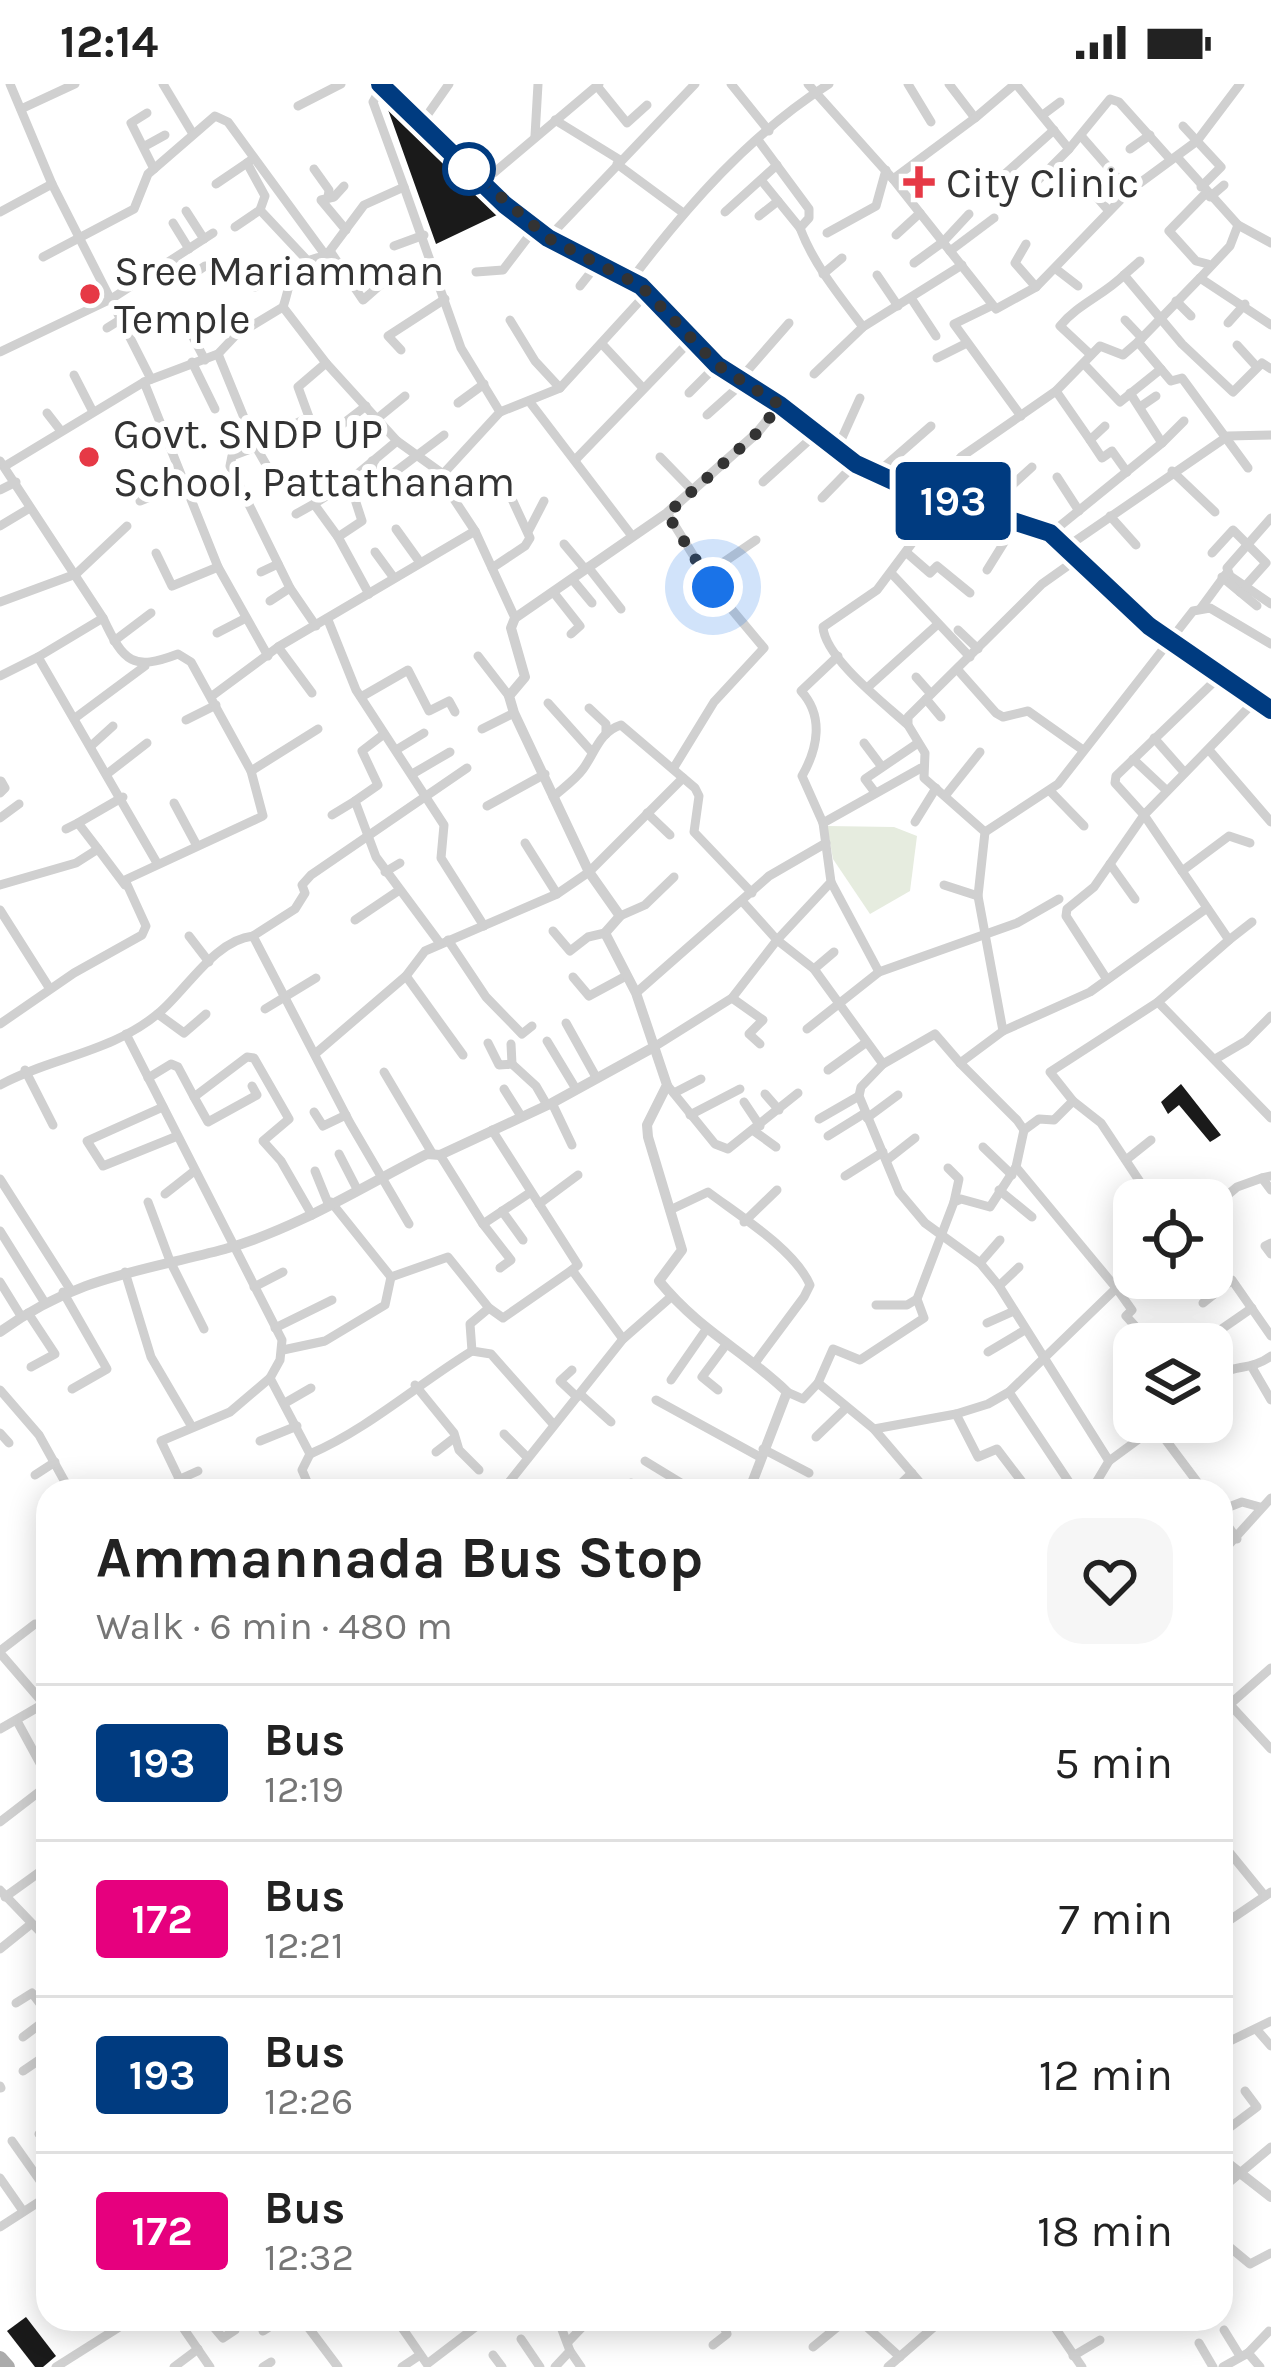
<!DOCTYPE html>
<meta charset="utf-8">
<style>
body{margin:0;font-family:Karla,sans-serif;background:#f6f6f6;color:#222;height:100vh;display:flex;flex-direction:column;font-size:45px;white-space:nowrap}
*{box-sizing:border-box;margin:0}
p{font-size:39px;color:#767676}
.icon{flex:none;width:66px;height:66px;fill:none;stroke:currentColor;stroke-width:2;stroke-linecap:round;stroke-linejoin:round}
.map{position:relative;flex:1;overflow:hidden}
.side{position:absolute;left:36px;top:1395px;width:1197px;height:852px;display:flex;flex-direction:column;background:#fff;border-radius:36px;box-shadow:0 6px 30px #0003}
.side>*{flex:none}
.badge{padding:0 24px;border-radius:9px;font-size:42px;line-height:78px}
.buttons{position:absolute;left:1113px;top:1095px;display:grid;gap:24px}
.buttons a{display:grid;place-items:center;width:120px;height:120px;border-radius:24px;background:#fff;box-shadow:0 6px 30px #0003;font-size:60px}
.you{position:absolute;width:60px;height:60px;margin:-30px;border:9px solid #fff;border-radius:50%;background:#1a73e8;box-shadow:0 0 0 18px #1a73e833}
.map>.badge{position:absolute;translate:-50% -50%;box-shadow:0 0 0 6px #fff}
.round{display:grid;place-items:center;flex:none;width:126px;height:126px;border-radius:36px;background:#f6f6f6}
.overview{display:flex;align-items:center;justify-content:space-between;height:204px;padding:0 60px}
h1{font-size:57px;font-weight:700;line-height:90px}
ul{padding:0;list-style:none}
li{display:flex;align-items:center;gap:36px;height:156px;padding:0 60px;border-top:3px solid #e0e0e0}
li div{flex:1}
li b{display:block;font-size:45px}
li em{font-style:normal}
li .badge{min-width:132px;font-weight:700;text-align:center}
.status{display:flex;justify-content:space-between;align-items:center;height:84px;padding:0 60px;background:#fff;direction:ltr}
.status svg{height:33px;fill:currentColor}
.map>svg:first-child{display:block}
.green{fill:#e6ecdf}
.building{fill:#1a1a1a}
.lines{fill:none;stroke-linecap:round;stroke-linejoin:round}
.minor{stroke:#d0d0d0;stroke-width:9}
.tertiary{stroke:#d0d0d0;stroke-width:10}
.secondary{stroke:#bdbdbd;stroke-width:12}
.primary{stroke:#ababab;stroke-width:14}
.line-casing{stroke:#fff;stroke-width:27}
.line{stroke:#003b80;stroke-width:18}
.walk{stroke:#333;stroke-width:12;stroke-dasharray:0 21.6}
.stop-dot{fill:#fff;stroke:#003b80;stroke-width:6}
.poi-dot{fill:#e63946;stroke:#fff;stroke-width:4.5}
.labels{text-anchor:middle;stroke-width:12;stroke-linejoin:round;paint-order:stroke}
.poi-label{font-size:42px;fill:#333;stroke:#fff;text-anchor:start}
</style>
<div class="status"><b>12:14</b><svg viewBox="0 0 49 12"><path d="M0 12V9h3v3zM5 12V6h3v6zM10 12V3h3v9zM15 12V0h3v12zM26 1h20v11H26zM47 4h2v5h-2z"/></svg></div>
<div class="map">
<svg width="1271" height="2283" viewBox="0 0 1271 2283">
<rect width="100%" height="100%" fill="#fff"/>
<path class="green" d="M 827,742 L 894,743 L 917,752 L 910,807 L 870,830 L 833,775 Z"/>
<g class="building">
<path d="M 386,20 L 497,129 L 499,130 L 436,160 Z"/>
<path d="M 1181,1000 L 1221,1051 L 1215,1055 L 1210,1058 L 1179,1021 L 1168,1030 L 1161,1018 Z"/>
<path d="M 26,2233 L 56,2272 L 43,2283 L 35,2283 L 7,2247 Z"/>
</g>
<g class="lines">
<g class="minor">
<path d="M 10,0 L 52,100 L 151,295"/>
<path d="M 163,0 L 193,50"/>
<path d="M 731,0 L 769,47"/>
<path d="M 808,0 L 893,95 L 996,225 L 1036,203 L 1129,107 L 1197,57 L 1240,0"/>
<path d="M 908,0 L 931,38"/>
<path d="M 949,0 L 975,34 L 1015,0"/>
<path d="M 1016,0 L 1069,65 L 1110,15 L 1119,18 L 1171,76"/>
<path d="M 597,2 L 627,39 L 647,21"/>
<path d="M 298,22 L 341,0"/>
<path d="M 21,25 L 75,0"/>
<path d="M 147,29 L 131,39 L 154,85"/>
<path d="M 1044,30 L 1060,18"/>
<path d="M 555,36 L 620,76"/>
<path d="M 421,40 L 449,0"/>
<path d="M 1183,42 L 1221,83 L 1201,103"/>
<path d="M 535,52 L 538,0"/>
<path d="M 1082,53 L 1129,107"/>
<path d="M 758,56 L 809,125 L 809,134 L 800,144 C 814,181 839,211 863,243"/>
<path d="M 145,62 L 165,51"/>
<path d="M 1130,65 L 1150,51"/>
<path d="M 1177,73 L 1238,141 L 1230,162 L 1200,194 L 1271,241"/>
<path d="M 254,74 L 247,79 L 265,112 L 260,126 L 306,175"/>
<path d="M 617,80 L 682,128"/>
<path d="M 314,85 L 329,106 L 328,114"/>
<path d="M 893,95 L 975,34"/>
<path d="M 761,96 L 800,144"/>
<path d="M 997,97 L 1054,46"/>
<path d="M 483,98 L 599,0"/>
<path d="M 216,100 L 247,79"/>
<path d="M 344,102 L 334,113 L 321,116 L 346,146"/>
<path d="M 1032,102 L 1069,65"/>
<path d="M 404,103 L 461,264 L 500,328 L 443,390"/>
<path d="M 1206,109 L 1169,147 L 1196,177 L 1208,180"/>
<path d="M 1094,110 L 1109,127"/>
<path d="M 1210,113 L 1224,101"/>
<path d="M 186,127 L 204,155"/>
<path d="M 0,128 L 52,100"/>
<path d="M 725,128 L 777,81"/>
<path d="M 759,132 L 778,117"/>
<path d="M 173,139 L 189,165"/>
<path d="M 1238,141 L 1271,159"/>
<path d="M 235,143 L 260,126"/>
<path d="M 827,149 L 876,122 L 886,86"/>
<path d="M 896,151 L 920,129"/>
<path d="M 548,154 L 695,0"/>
<path d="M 1026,160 L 1015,179 L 1036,203"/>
<path d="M 394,162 L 424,151"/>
<path d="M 330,167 L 363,216 L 388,194"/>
<path d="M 950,167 L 994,134"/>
<path d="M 43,173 L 134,125 L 148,90 L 215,32 L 228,38 L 326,172"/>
<path d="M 172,176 L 186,195 L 205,182"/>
<path d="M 914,179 L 943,158 L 969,130"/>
<path d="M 1056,185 L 1078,202"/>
<path d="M 476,188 L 503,186 L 535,144"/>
<path d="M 823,190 L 842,174"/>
<path d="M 877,191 L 898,222"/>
<path d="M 1124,191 L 1140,177"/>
<path d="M 631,196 C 687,122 750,50 829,0"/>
<path d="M 580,202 L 599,178"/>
<path d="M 255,203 L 289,193"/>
<path d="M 911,214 L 936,252"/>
<path d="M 1176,217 L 1191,232"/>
<path d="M 991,222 L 954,240 L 1021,332"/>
<path d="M 283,223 L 326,279 L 397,357 L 443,390 L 442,397 L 475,447 L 515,534"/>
<path d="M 184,236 L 205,276"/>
<path d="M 510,236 L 535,277 L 560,304"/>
<path d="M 1125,236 L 1142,254"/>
<path d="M 1228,239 L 1245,220"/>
<path d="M 107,244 L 123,234"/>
<path d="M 1138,258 L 1200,194"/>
<path d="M 602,260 L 642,303"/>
<path d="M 1237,261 L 1257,283"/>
<path d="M 401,266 L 388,252 L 445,215"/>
<path d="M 0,268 L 111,215 L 213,149"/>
<path d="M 218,270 L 256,363 L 232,372 L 230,382 L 290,504 L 316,542"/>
<path d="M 1091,271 L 1060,242 C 1078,220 1104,211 1124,191 L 1182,260 L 1233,308 L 1262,279 L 1271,285"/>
<path d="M 937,274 L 965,260"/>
<path d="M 192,278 L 215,325"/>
<path d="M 1084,280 L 1120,318 L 1161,285"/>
<path d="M 814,290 L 863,243 L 962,181"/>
<path d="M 74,291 L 92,326"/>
<path d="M 741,294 L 789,239"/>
<path d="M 144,298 L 218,483 L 268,572"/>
<path d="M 1056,307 L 1090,356 L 1105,342"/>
<path d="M 689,309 L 717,281"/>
<path d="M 529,317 L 632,452"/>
<path d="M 458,319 L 484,300"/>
<path d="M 1140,323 L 1156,312"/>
<path d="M 500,328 L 560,304 L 647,209"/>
<path d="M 47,329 L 61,347"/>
<path d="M 707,331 L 745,297"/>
<path d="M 378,334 L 405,312"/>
<path d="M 340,342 L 366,322"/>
<path d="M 1090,356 L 1102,374 L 1112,367 L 1127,388"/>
<path d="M 1162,359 L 1184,337"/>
<path d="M 307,361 L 297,339 L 309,333 L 298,303 L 326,279"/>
<path d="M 837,365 L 860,314"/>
<path d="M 660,373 L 692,406"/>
<path d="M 577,374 L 691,256"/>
<path d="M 0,377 L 103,534 L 38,573 L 157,779"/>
<path d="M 372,377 L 387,394 L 444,351"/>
<path d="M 5,382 L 144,298 L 218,270 L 235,252 L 283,223 C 294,191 286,179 326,172 L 364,121 L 404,103 L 373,18 L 383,0"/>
<path d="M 1172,387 L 1215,428"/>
<path d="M 271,389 L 256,363 L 276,352"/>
<path d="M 876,390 L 931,342"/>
<path d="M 1057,393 L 1079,427"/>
<path d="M 763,398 L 816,350"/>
<path d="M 0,406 L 16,398"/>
<path d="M 336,406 L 314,420 L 338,453"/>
<path d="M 927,409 L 961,373 L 1056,307 L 1100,262 L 1123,271 L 1138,258 L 1171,297 L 1182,294 L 1248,384"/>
<path d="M 822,414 L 856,379"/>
<path d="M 140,417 L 183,400"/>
<path d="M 990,428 L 995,417 L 1032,383"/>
<path d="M 667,429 L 713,503 L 764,564 L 714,618 L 673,685"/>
<path d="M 296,430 L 314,420"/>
<path d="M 1110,432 L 1136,461"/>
<path d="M 1271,434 L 1227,484 L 1230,492 L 1271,520"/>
<path d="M 0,442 L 30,424"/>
<path d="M 396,445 L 419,477"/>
<path d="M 529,446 L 544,417"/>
<path d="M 1050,450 L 1162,359 L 1130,309"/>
<path d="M 564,460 L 585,485"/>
<path d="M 1068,462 L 1228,352 L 1271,351"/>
<path d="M 375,468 L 394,494"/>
<path d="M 156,469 L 172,502 L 218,483"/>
<path d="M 907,469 L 930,489 L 937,482 L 970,509"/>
<path d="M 1212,469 L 1233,446 L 1266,479 L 1240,508 L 1222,493"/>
<path d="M 1080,473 L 1042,500 L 908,633 L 908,641 L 925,669 L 924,694 L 985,748 L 978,812 L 1003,947 L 960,979 L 1017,1036 L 1024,1046 L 1016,1083 L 1117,1205 L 1132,1226 L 1126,1232 L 1146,1254"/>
<path d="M 588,483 L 621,525"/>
<path d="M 492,484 L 525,462 L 530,454 L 511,413"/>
<path d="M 987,486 L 1018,436"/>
<path d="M 261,488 L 278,480"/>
<path d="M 892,490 L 970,573"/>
<path d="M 705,491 L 756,456"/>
<path d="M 572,495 L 592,519"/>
<path d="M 1240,508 L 1257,522"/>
<path d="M 554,509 L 580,542 L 571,550"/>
<path d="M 369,510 L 338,453 L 362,437 L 349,397 L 397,357"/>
<path d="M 270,517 L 290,504"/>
<path d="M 0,518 L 76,490 L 127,442"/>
<path d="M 1201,524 L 1226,490"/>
<path d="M 328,536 L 356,606 L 444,741 L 441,774 L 484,842"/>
<path d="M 958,546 L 978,565"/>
<path d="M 217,549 L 246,534"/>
<path d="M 114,557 L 151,529"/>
<path d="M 278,563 L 312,609"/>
<path d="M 478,572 L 509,612"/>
<path d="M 957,585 L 996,629 L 1003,633 L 1028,627 L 1083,666"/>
<path d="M 0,592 L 38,573"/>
<path d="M 916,593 L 931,610"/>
<path d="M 867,604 L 938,540"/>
<path d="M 212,612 L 278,563 L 475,447"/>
<path d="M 361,613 L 408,586 L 429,627 L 449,617 L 455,628"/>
<path d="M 926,615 L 941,633"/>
<path d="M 1256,616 L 1144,731 L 1229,856 L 1158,918 L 1271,1034"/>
<path d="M 548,619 L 591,667"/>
<path d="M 589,624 L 606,640 L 606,650"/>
<path d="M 75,634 L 145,582"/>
<path d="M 186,636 L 216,621"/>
<path d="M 908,641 C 885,620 825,574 823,543 L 877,506 L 945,415"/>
<path d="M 482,645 L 514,629"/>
<path d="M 384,650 L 362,667 L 378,701 L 355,717 L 376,773 L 439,858"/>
<path d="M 1154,654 L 1184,688"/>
<path d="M 864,659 L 882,683"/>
<path d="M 91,662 L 113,642"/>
<path d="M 396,666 L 424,649"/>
<path d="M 1209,666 L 1271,738"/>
<path d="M 1133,675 L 1165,705"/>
<path d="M 251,687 L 318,645"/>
<path d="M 414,689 L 450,668"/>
<path d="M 107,690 L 147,659"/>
<path d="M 874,707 L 865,695 L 918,659"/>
<path d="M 1050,707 L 1084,742"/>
<path d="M 0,709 L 5,704 L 1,697"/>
<path d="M 945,712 L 980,668"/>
<path d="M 553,713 C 563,704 575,696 583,685 C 595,669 599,648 621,641 L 695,704 L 699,712 L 694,748 L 752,809"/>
<path d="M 174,719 L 196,760"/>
<path d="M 487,722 L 545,690"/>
<path d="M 647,729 L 670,751"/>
<path d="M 332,731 L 355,717"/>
<path d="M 0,734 L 19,720"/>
<path d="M 915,738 L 936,704"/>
<path d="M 78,739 L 123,713"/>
<path d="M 823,739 L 921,684"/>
<path d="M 66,745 L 78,739 L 98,765"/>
<path d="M 985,748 L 1058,700 L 1193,527 L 1210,524 L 1271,560"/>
<path d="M 525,759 L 557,810"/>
<path d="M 1110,780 L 1135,815"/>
<path d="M 1182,787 L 1229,752 L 1250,759"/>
<path d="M 385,788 L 400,779"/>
<path d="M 831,798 L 879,888"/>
<path d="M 0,801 L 76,779 L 98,765 L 125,801"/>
<path d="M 944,801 L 978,812"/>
<path d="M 742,817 L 777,856 L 814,885 L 883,980 L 861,1003 L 859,1012 L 899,1108 L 925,1139 L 980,1179 L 999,1202 L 1109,1377 L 1091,1407"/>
<path d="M 0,826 L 50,905"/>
<path d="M 620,832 L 645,821 L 674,793"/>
<path d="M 355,836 L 398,807"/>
<path d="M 553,847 L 570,867 L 588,853 L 605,849"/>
<path d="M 189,852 L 209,878"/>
<path d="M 253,852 L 295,825 L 305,809 L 302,801 L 311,791 L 467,684"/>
<path d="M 448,856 L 486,913 L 522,950 L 532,942"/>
<path d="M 1229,856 L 1252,838"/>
<path d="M 814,885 L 834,868"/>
<path d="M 406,892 L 463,971"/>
<path d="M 573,893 L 589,912 L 626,892"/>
<path d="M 1106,894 L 1066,832 L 1067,825 L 1094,803 L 1144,731 L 1115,699 L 1116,692 L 1220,592"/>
<path d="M 636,909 L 769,792 L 826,759"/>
<path d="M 732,914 L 763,936 L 749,950 L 760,960"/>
<path d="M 265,925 L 316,894"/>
<path d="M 158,930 L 184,949 L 206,930"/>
<path d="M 566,939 L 596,993"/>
<path d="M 0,940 L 74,889 L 142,851 L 146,842 L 125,796 L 263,732 L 251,687 L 191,578 L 178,570 C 133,587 124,579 103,534"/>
<path d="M 807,945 L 879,888 L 1017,839 L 1059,815"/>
<path d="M 1003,947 L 1090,908 L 1207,824"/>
<path d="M 126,950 L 282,1256 L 280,1276 L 270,1294 L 310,1370 L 302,1386 L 311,1407"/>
<path d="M 547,957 L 576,1005"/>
<path d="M 488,959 L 499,981 L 512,980 L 536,1002 L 547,1021"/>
<path d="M 511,960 L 512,980"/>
<path d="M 654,963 L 732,914 L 777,856 L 831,798 L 823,739 L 802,692 C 818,664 824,632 801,607 L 838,572"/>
<path d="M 315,970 L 406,892 L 425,867 L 557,810 L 589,788 L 683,694"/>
<path d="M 1217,974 L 1246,957 L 1271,932"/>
<path d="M 883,980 L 935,950 L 960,979"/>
<path d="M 25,986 L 53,1041"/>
<path d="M 828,986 L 864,960"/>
<path d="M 384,988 L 432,1069"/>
<path d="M 148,994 L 171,980 L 178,983 L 194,1013 L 247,973 L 254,974 L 289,1035 L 263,1057 L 281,1077 L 312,1131"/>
<path d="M 0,1001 C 51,973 112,969 160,928 C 187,905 215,856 253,852 L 350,1039 L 409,1140"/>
<path d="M 667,1001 L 715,1060 L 728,1065 L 798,1009"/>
<path d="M 504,1005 L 521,1032"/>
<path d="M 674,1009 L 701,995"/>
<path d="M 765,1010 L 779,1026"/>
<path d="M 194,1013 L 208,1038 L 257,1011 L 252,1002"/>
<path d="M 1073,1017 L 1101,1039 L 1152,1116"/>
<path d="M 744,1018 L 760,1042"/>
<path d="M 552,1019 L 572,1061"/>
<path d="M 163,1023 L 87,1057 L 103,1082 L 175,1053"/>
<path d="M 314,1028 L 323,1042 L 346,1031"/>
<path d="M 690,1031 L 740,1005"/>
<path d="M 867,1034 L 898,1011"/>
<path d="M 819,1035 L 859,1012"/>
<path d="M 492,1046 L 578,1181 L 572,1186 L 623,1255"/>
<path d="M 1024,1046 L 1039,1035 L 1054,1036 L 1073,1017 L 1050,988 L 1158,918"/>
<path d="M 754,1047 L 776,1063"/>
<path d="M 828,1052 L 865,1029"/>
<path d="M 983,1063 L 1012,1091"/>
<path d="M 339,1070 L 357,1105"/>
<path d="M 440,1071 L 483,1140 L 531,1108"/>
<path d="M 887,1076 L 915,1054"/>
<path d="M 1126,1076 L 1151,1056"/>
<path d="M 948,1084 L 959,1095 L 954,1118"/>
<path d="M 315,1087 L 328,1119"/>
<path d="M 845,1092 L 883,1068"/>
<path d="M 1271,1092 L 1262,1094 L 1271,1106"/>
<path d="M 0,1095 L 70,1205"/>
<path d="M 999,1106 L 1032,1133"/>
<path d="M 165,1110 L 193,1088"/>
<path d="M 148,1118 L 170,1177 L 204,1245"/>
<path d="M 331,1118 L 391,1193 L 448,1173 L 489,1224 L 503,1234 L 572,1186"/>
<path d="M 539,1120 L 578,1091"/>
<path d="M 1212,1124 L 1237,1103 L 1262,1094"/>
<path d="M 670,1126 L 708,1108 C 740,1132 795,1166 810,1201 L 804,1213 L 755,1279"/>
<path d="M 502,1127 L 523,1156"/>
<path d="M 744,1138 L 777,1106"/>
<path d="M 483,1140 L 511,1176 L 500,1184"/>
<path d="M 0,1147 L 45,1219"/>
<path d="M 1271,1159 L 1265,1162 L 1271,1170"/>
<path d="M 980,1179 L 1000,1156"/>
<path d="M 125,1188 L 151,1273 L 192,1343"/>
<path d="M 0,1198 L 21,1232"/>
<path d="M 999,1202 L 1019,1183"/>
<path d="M 254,1203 L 283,1188"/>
<path d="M 63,1208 L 107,1285 L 72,1305"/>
<path d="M 1203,1219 L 1232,1196 L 1271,1252"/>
<path d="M 876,1221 L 907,1221 L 917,1215"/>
<path d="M 489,1224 L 470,1240 L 472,1267 L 491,1270 L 554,1341"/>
<path d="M 28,1229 L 55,1270 L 31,1283"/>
<path d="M 987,1239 L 1014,1227"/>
<path d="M 275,1244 L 332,1216"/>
<path d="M 1200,1260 L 1252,1224"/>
<path d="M 283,1266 L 325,1257 L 385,1221 L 391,1193"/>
<path d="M 988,1268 L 1025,1246"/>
<path d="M 1253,1285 L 1271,1316"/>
<path d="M 572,1286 L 560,1297 L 577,1313"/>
<path d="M 1212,1294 C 1232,1280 1251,1287 1271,1272"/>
<path d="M 671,1296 L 705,1247"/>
<path d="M 818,1299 L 833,1265 L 860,1276 L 924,1234 L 917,1215 L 954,1118 L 961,1115 L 990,1123 L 1016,1083"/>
<path d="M 415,1301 L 454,1349 L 459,1366 L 479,1386"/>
<path d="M 0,1306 L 39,1351 L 70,1407"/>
<path d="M 718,1306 L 702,1293 L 725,1262"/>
<path d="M 787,1308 L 803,1315 L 818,1299 L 874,1345 L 927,1407"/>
<path d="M 1009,1308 L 1075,1407"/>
<path d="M 580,1310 L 611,1338"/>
<path d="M 656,1316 L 760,1373"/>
<path d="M 285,1319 L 311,1304"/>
<path d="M 956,1330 L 978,1373 L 997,1365 L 1029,1407"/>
<path d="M 1156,1343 L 1204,1407"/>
<path d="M 874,1345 L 956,1330 L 988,1320 L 1009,1308 L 1134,1187"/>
<path d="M 0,1349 L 9,1359"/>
<path d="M 504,1350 L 528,1374"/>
<path d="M 816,1353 L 846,1324"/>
<path d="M 260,1357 L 297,1342"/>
<path d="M 763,1365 L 809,1389"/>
<path d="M 436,1368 L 454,1354"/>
<path d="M 310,1370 C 368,1345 418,1300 472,1267"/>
<path d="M 645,1377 L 686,1402 L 683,1407"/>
<path d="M 1109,1377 L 1162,1338"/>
<path d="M 35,1391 L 55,1378"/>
<path d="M 178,1396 L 198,1387"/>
<path d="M 631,1399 L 640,1407"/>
<path d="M 185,1407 L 161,1357 L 230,1328 L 270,1294"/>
<path d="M 502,1407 L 623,1255 L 672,1212"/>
<path d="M 893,1407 L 912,1389"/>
<path d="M 1221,1426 L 1242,1418 L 1260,1423"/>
<path d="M 1221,1432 L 1237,1455"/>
<path d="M 1221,1484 L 1224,1466 L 1271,1414"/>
<path d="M 0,1567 L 35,1540"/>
<path d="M 0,1569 L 44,1620"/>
<path d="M 1221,1611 L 1271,1665"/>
<path d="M 1221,1628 L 1271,1584"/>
<path d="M 17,1637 L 48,1694"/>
<path d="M 0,1645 L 47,1618"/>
<path d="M 0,1738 L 48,1701"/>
<path d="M 1221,1758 L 1265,1812"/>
<path d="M 0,1806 L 48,1856"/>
<path d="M 5,1813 L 48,1782"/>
<path d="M 1221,1842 L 1271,1808"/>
<path d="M 0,1865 L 31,1840"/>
<path d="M 16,1919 L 32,1909 L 48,1930"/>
<path d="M 1257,1946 L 1271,1962"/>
<path d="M 1221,1947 L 1230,1957 L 1271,1937"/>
<path d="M 23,1953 L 48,1934"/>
<path d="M 23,1987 L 48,1970"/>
<path d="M 0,2002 L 1,2004"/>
<path d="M 39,2050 L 48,2045"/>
<path d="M 1221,2050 L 1257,2023 L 1245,2007"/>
<path d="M 12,2057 L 48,2108"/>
<path d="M 0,2094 L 23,2127"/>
<path d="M 1221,2105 L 1271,2063"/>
<path d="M 0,2143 L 48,2112"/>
<path d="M 1221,2156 L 1250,2180 L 1271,2169"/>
<path d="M 177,2235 L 210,2283"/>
<path d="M 207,2235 L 223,2254 L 235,2246"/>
<path d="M 302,2235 L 338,2283"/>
<path d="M 396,2235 L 427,2280 L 486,2235"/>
<path d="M 558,2235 L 570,2267 L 581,2283"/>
<path d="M 758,2235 L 763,2242"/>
<path d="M 858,2235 L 900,2273"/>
<path d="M 1049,2235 L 1082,2283"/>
<path d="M 1224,2246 L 1240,2272"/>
<path d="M 263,2247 L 282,2235"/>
<path d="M 521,2255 L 540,2283"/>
<path d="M 569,2257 L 590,2235"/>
<path d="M 1199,2259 L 1213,2283"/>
<path d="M 713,2261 L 727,2250 L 721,2235"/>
<path d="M 813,2263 L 847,2235"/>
<path d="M 1248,2269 L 1269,2247"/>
<path d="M 493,2271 L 502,2283"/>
<path d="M 1073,2272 L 1100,2256"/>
<path d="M 56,2283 L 132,2235"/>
<path d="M 174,2283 L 198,2265"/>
<path d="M 263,2283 L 271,2278"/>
<path d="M 402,2283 L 420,2271"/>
<path d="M 555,2283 L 570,2267"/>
<path d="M 888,2283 L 943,2235"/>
<path d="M 1223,2283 L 1248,2269 L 1260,2283"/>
</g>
<g class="tertiary">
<path d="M 0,1248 C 75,1193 139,1188 225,1165 C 296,1145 362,1103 427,1070 L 440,1071 L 552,1019 L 654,963"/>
<path d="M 749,1407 L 787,1308 C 742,1265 701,1248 659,1197 L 682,1166 L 648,1053 L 647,1041 L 667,1001 L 636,909 L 605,849 L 620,832 L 589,788 L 514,629 L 509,612 L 525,593 L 511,544 L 515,534 L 667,429 L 757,349 L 780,321"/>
<path d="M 1221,2074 L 1271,2113"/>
</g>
<path class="secondary" d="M 380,0 L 504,121 L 548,154 L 641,202 L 717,281 L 780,321 L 856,379 L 904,402 L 1050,450 L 1149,542 L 1271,626"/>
<path class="primary" d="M 0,2274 L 8,2283"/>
</g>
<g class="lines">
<defs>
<path id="line" d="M 380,0 L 505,121 L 548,154 L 641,202 L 717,281 L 780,321 L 856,380 L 904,402 L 1050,449 L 1149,542 L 1271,626"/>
</defs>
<use href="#line" class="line-casing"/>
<use href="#line" class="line"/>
<path class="walk" d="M 469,85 L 548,154 L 641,202 L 717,281 L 780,321 L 757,349 L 667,430 L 713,503"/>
</g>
<circle class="stop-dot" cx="469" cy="85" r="24"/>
<g class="poi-dot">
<path d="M913 80h12v12h12v12h-12v12h-12v-12h-12v-12h12z"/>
<circle cx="90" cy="210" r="12"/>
<circle cx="89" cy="373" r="12"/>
</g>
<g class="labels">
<g class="poi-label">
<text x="946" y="113">City Clinic</text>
<text x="114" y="201">Sree Mariamman<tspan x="114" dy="48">Temple</tspan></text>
<text x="113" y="364">Govt. SNDP UP<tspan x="113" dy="48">School, Pattathanam</tspan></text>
</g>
</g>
</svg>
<div class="buttons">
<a><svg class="icon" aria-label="locate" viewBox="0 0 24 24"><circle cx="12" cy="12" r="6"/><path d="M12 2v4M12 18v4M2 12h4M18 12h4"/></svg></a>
<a><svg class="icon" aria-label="layers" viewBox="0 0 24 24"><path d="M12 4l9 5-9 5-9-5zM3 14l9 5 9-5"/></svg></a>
</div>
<div class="you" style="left:713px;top:503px"></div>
<b class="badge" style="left:953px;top:417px;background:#003b80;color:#fff">193</b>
<section class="side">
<div class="overview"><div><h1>Ammannada Bus Stop</h1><p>Walk · 6 min · 480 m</p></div><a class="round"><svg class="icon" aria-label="heart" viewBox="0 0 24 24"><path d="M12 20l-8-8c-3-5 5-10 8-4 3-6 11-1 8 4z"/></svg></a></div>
<ul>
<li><span class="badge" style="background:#003b80;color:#fff">193</span><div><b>Bus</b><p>12:19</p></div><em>5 min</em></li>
<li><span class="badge" style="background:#e6007e;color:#fff">172</span><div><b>Bus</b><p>12:21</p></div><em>7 min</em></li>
<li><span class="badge" style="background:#003b80;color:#fff">193</span><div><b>Bus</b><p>12:26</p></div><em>12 min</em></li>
<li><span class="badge" style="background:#e6007e;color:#fff">172</span><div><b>Bus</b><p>12:32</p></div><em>18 min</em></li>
</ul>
</section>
</div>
